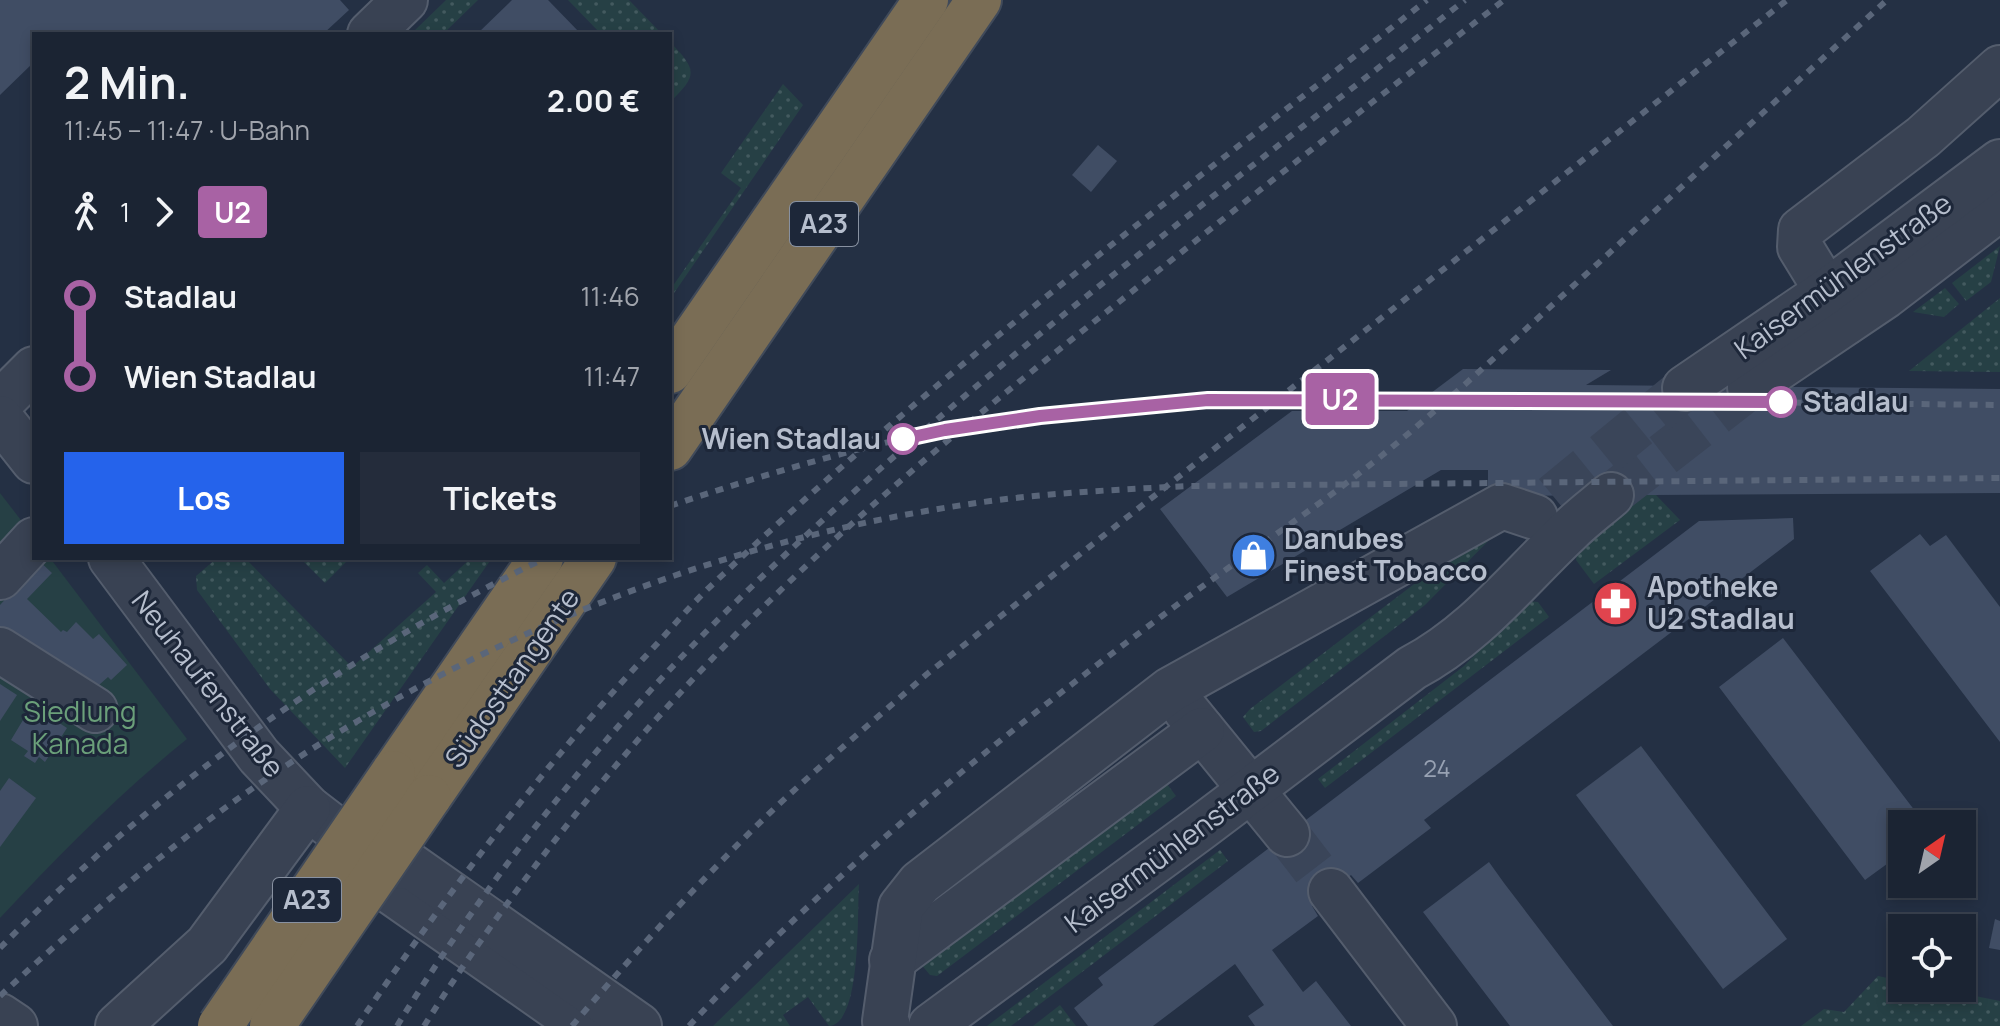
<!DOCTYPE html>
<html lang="de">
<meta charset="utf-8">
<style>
body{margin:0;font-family:Manrope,sans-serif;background:#242c3b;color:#f1f3f6;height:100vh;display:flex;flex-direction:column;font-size:30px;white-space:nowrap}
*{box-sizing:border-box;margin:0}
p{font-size:26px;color:#a0a4ac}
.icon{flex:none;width:44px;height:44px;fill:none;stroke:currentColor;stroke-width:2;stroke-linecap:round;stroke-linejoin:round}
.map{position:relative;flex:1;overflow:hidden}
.details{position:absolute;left:32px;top:32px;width:640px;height:528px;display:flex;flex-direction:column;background:#1b2433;border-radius:0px;box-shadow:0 4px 12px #0003,0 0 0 2px #39414e}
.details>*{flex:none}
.badge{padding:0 16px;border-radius:6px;font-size:28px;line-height:52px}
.needle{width:52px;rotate:34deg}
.fabs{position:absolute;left:1888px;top:810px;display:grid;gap:16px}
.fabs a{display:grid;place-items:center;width:88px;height:88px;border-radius:0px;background:#1b2433;box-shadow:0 4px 12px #0003,0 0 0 2px #39414e;font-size:40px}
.map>.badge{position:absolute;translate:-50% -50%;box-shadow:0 0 0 4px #fff}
.legs{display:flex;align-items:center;gap:12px;height:88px;padding:0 32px;font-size:26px}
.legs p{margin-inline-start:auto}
.overview{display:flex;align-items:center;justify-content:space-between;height:136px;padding:0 32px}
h1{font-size:44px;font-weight:700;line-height:60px}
.primary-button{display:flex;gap:16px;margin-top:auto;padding:16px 32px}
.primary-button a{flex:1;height:92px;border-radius:0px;background:#2563eb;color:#fff;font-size:32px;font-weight:700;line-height:92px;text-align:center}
.primary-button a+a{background:#242c3b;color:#f1f3f6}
ul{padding:0 32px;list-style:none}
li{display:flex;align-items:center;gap:28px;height:80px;font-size:30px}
li i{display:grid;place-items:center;width:12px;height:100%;margin:0 10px;background:currentColor}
li i::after{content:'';width:20px;height:20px;margin:-10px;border:6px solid;border-radius:50%;background:#1b2433}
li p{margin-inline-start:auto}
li:first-child i{background:linear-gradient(#0000 50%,currentColor 0)}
li:last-child i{background:linear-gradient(currentColor 50%,#0000 0)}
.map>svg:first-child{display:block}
.grass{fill:url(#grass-dots)}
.garden{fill:#264045}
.building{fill:#404d64}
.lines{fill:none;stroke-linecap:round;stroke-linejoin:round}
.minor-tunnel{stroke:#3a4559;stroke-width:44;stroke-dasharray:44 22;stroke-linecap:butt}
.minor-casing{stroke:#545d6d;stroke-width:48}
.highway-casing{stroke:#404a5a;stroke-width:48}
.minor{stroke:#394253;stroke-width:44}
.highway{stroke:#7a6d55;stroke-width:44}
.rail{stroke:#5a667a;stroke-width:6;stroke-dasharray:8 8;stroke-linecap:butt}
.highway-bridge-casing{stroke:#404a5a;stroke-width:48;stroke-linecap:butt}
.highway-bridge{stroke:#7a6d55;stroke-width:44}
.line-1-casing{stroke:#fff;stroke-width:18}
.line-1{stroke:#a862a4;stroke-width:12}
.stop-1-dot{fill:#fff;stroke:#a862a4;stroke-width:4}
.labels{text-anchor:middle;stroke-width:6;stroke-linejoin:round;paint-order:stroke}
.number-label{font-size:24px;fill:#98a2b3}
.shield{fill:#1d2739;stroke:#8891a1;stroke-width:2}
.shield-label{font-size:26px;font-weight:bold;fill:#b6becd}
.street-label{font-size:28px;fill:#b6becd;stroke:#1d2739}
.stop-label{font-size:28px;font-weight:bold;fill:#b6becd;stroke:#1d2739;text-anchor:start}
.poi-label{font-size:28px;font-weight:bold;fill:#b6becd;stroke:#1d2739;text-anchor:start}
.park-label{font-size:28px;fill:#6ba07a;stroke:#1d2739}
</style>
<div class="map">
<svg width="2000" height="1026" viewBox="0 0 2000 1026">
<defs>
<pattern id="grass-dots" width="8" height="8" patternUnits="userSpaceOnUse" patternTransform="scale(2)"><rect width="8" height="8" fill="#264045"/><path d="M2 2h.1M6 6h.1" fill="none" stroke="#435a5f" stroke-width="1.8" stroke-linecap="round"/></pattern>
</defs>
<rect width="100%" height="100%" fill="#243044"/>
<g class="grass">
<path d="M 446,0 L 478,0 L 443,34 L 411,34 Z"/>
<path d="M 568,0 L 629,0 L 662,34 L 601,34 Z"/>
<path d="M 670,42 C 697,70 698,75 670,102 Z"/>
<path d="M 783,84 L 803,105 L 670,299 L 670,290 L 741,188 L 721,173 Z"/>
<path d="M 2000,246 L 1991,282 L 1966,301 L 1952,283 Z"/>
<path d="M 1945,288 L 1959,304 L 1944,317 L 1913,312 Z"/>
<path d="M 2000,298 L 2000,372 L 1909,371 Z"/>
<path d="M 1645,493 L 1656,495 L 1680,520 L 1594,584 L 1576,560 L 1578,548 Z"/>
<path d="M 1506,523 L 1425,605 L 1261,731 L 1254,732 L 1243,717 L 1250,709 L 1493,524 Z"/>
<path d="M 217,558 L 245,558 L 352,667 L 436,592 L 418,573 L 427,565 L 444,583 L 471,558 L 492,558 L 345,768 L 270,689 L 197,590 L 196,576 Z"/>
<path d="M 300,558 L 350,558 L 325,583 Z"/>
<path d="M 1528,601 L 1538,602 L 1549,617 L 1325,788 L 1318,779 L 1464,666 Z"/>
<path d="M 1161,776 L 1176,796 L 937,976 L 930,975 L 920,963 Z"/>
<path d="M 1220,850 L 1228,861 L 1011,1026 L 987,1026 Z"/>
<path d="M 859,884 C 857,911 862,1024 829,1026 L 808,997 L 783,1015 L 790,1026 L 713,1026 Z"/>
<path d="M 1878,976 L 1902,981 L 1902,988 L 1936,988 L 2000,1001 L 2000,1026 L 1801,1026 L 1824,1009 L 1844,1012 Z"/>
<path d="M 1060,1005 L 1076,1026 L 1033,1026 Z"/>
</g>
<path class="garden" d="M 0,493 L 34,537 L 34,558 L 50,558 L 187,739 C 120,793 59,855 0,918 Z"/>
<g class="building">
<path d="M 0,0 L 340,0 L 349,10 L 323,34 L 34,34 L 34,62 L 0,95 Z"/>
<path d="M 512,0 L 548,0 L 581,34 L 477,34 Z"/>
<path d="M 1098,145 L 1117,161 L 1091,192 L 1072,175 Z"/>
<path d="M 1463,369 L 1611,370 L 1586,385 L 2000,389 L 2000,493 L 1488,496 L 1488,470 L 1441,470 L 1227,597 L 1160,509 L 1292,411 L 1407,411 Z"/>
<path d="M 1793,518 L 1794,539 L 1424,820 L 1431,828 L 1358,883 L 1351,875 L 1312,906 L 1318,916 L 1272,950 L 1303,992 L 1316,981 L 1351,1026 L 1255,1026 L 1248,1016 L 1264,1005 L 1235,964 L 1153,1026 L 1088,1026 L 1074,1008 L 1103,985 L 1098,978 L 1699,521 Z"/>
<path d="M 1920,534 L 1930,546 L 1946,535 L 2000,607 L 2000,742 L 1870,571 Z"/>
<path d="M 36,558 L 52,573 L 27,599 L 61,632 L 63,630 L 67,632 L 76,622 L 93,639 L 99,634 L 127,665 L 111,680 L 108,677 L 91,692 L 0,632 L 0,605 L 12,592 Z"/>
<path d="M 1783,638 L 1925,824 L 1902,824 L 1902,853 L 1865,880 L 1719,687 Z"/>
<path d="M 0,684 L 17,695 L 0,721 Z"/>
<path d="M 32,705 L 67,728 L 45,762 L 39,757 L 35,763 L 24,756 L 28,751 L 11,740 Z"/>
<path d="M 1641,746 L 1787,939 L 1723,989 L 1576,795 Z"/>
<path d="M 9,778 L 36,798 L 0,847 L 0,791 Z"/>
<path d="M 1489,862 L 1504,883 L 1613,1026 L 1510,1026 L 1423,912 Z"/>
<path d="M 1995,919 L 2000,921 L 2000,950 L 1989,948 Z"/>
<path d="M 1962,960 L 1973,963 L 1968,979 L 1962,977 Z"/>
</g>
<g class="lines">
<g class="minor-tunnel">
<path d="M 1611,495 L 1750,387"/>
<path d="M 1553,496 L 1685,388"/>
<path d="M 1287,834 L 1331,891"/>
</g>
<defs>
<g id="minor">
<path d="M 370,34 L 405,0"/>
<path d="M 1846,322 L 1800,247 L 1801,230 L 1923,137 L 2000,68"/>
<path d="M 1750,387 L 1885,296 L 2000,208"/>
<path d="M 1685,388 L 1826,292 L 2000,162"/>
<path d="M 0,403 L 34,369"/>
<path d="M 0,418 L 34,461"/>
<path d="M 111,558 L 259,756 L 308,808 L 385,867 L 393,893 L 583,1026"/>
<path d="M 0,577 L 34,540"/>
<path d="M 0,650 L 95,710"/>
<path d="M 1185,709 L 1287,834"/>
<path d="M 385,867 L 411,866 L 639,1026"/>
<path d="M 1331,891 L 1434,1026"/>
<path d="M 892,960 L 1202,730"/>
<path d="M 0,1016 L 15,1026"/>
<path d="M 118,1026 L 207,945 L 308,808"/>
<path d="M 888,1026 L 885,1021 L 901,907 L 920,883 L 1170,690 L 1502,506 L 1535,517"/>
<path d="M 931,1026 L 1199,829 L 1412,668 C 1475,635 1518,579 1569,531 C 1582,518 1597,507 1611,495"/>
</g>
<g id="highway">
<path d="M 670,371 L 926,0"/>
<path d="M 670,448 L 979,0"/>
<path d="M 393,773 L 541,558"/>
<path d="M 429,797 L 594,558"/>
</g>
</defs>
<use href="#minor" class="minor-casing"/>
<use href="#highway" class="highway-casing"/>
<use href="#minor" class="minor"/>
<use href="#highway" class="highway"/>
<g class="rail">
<path d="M 670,506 C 759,476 850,449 943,430 C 1107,398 1274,399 1440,399 C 1627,400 1813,403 2000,405"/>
<path d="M 0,948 C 160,785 340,658 545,558"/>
<path d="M 0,996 C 96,907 197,822 307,752 C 505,626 731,540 963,505 C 1038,493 1113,490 1189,486 L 2000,478"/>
<path d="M 357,1026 C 444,898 537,774 642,660 C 666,635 688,607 714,583 C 936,372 1185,189 1427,0"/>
<path d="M 397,1026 C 494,869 611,723 743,595 C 967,378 1220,193 1465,0"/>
<path d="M 424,1026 C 526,865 649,716 786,585 C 891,484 1005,392 1119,302 C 1246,200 1375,100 1504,0"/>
<path d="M 572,1026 C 637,950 704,876 776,807 C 825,761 877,718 927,674 L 1787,0"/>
<path d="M 689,1026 C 831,873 995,740 1162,616 C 1234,562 1310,513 1380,457 C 1454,397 1523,331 1594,267 C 1691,178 1789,89 1887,0"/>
</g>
<defs>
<g id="highway-bridge">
<path d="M 220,1026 L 393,773"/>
<path d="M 272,1026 L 429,797"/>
</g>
</defs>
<use href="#highway-bridge" class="highway-bridge-casing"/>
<use href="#highway-bridge" class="highway-bridge"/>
</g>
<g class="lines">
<defs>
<path id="line-1" d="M 903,439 L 945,430 L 1040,416 L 1208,400 L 1781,402"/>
</defs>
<use href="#line-1" class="line-1-casing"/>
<use href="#line-1" class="line-1"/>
</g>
<defs>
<symbol id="shop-disc" viewBox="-11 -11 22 22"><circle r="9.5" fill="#3f7fe0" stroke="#1d2739"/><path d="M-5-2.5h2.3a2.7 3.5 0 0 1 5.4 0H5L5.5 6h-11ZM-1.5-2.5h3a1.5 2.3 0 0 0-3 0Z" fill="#fff"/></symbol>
<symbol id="pharmacy-disc" viewBox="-11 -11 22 22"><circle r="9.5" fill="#e0444e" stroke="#1d2739"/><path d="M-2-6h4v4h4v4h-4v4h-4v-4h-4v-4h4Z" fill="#fff"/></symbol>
</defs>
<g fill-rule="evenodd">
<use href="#shop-disc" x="1228" y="530" width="51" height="51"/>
<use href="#pharmacy-disc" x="1590" y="578" width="51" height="51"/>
</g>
<g class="stop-1-dot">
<circle cx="1781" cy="402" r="14"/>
<circle cx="903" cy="439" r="14"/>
</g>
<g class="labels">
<g class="number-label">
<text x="1437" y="777">24</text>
</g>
<g class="shield">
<rect x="790" y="202" width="68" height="44" rx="6"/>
<rect x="273" y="878" width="68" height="44" rx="6"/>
</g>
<g class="shield-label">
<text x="824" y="233">A23</text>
<text x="307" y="909">A23</text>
</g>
<g class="street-label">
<text transform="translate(1843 276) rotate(-36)" y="10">Kaisermühlenstraße</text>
<text transform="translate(512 678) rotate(-55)" y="10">Südosttangente</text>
<text transform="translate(208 684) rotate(52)" y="10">Neuhaufenstraße</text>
<text transform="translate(1172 848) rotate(-37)" y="10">Kaisermühlenstraße</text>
</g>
<g class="stop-label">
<text x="1803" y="412">Stadlau</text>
<text x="881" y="449" text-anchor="end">Wien Stadlau</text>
</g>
<g class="poi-label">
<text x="1284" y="549">Danubes<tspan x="1284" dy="32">Finest Tobacco</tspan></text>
<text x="1647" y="597">Apotheke<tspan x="1647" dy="32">U2 Stadlau</tspan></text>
</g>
<g class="park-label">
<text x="80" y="722">Siedlung<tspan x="80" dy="32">Kanada</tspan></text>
</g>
</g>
</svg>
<div class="fabs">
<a><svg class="needle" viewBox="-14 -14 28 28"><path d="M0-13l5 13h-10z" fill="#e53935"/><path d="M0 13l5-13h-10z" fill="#a0a4ac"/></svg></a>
<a><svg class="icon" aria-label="locate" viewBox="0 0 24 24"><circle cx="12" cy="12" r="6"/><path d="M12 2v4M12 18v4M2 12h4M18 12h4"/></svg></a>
</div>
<b class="badge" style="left:1340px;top:399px;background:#a862a4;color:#fff">U2</b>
<section class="details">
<div class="overview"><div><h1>2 Min.</h1><p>11:45 – 11:47 · U-Bahn</p></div><b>2.00 €</b></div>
<div class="legs"><svg class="icon" aria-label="walk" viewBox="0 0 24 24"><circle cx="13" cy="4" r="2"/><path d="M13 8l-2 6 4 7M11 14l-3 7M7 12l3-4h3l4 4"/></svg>1<svg class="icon" aria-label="forward" viewBox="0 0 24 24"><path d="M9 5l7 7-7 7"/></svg><b class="badge" style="background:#a862a4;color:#fff">U2</b></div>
<ul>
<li><i style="color:#a862a4"></i><b>Stadlau</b><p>11:46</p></li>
<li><i style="color:#a862a4"></i><b>Wien Stadlau</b><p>11:47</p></li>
</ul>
<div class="primary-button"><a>Los</a><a>Tickets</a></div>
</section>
</div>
